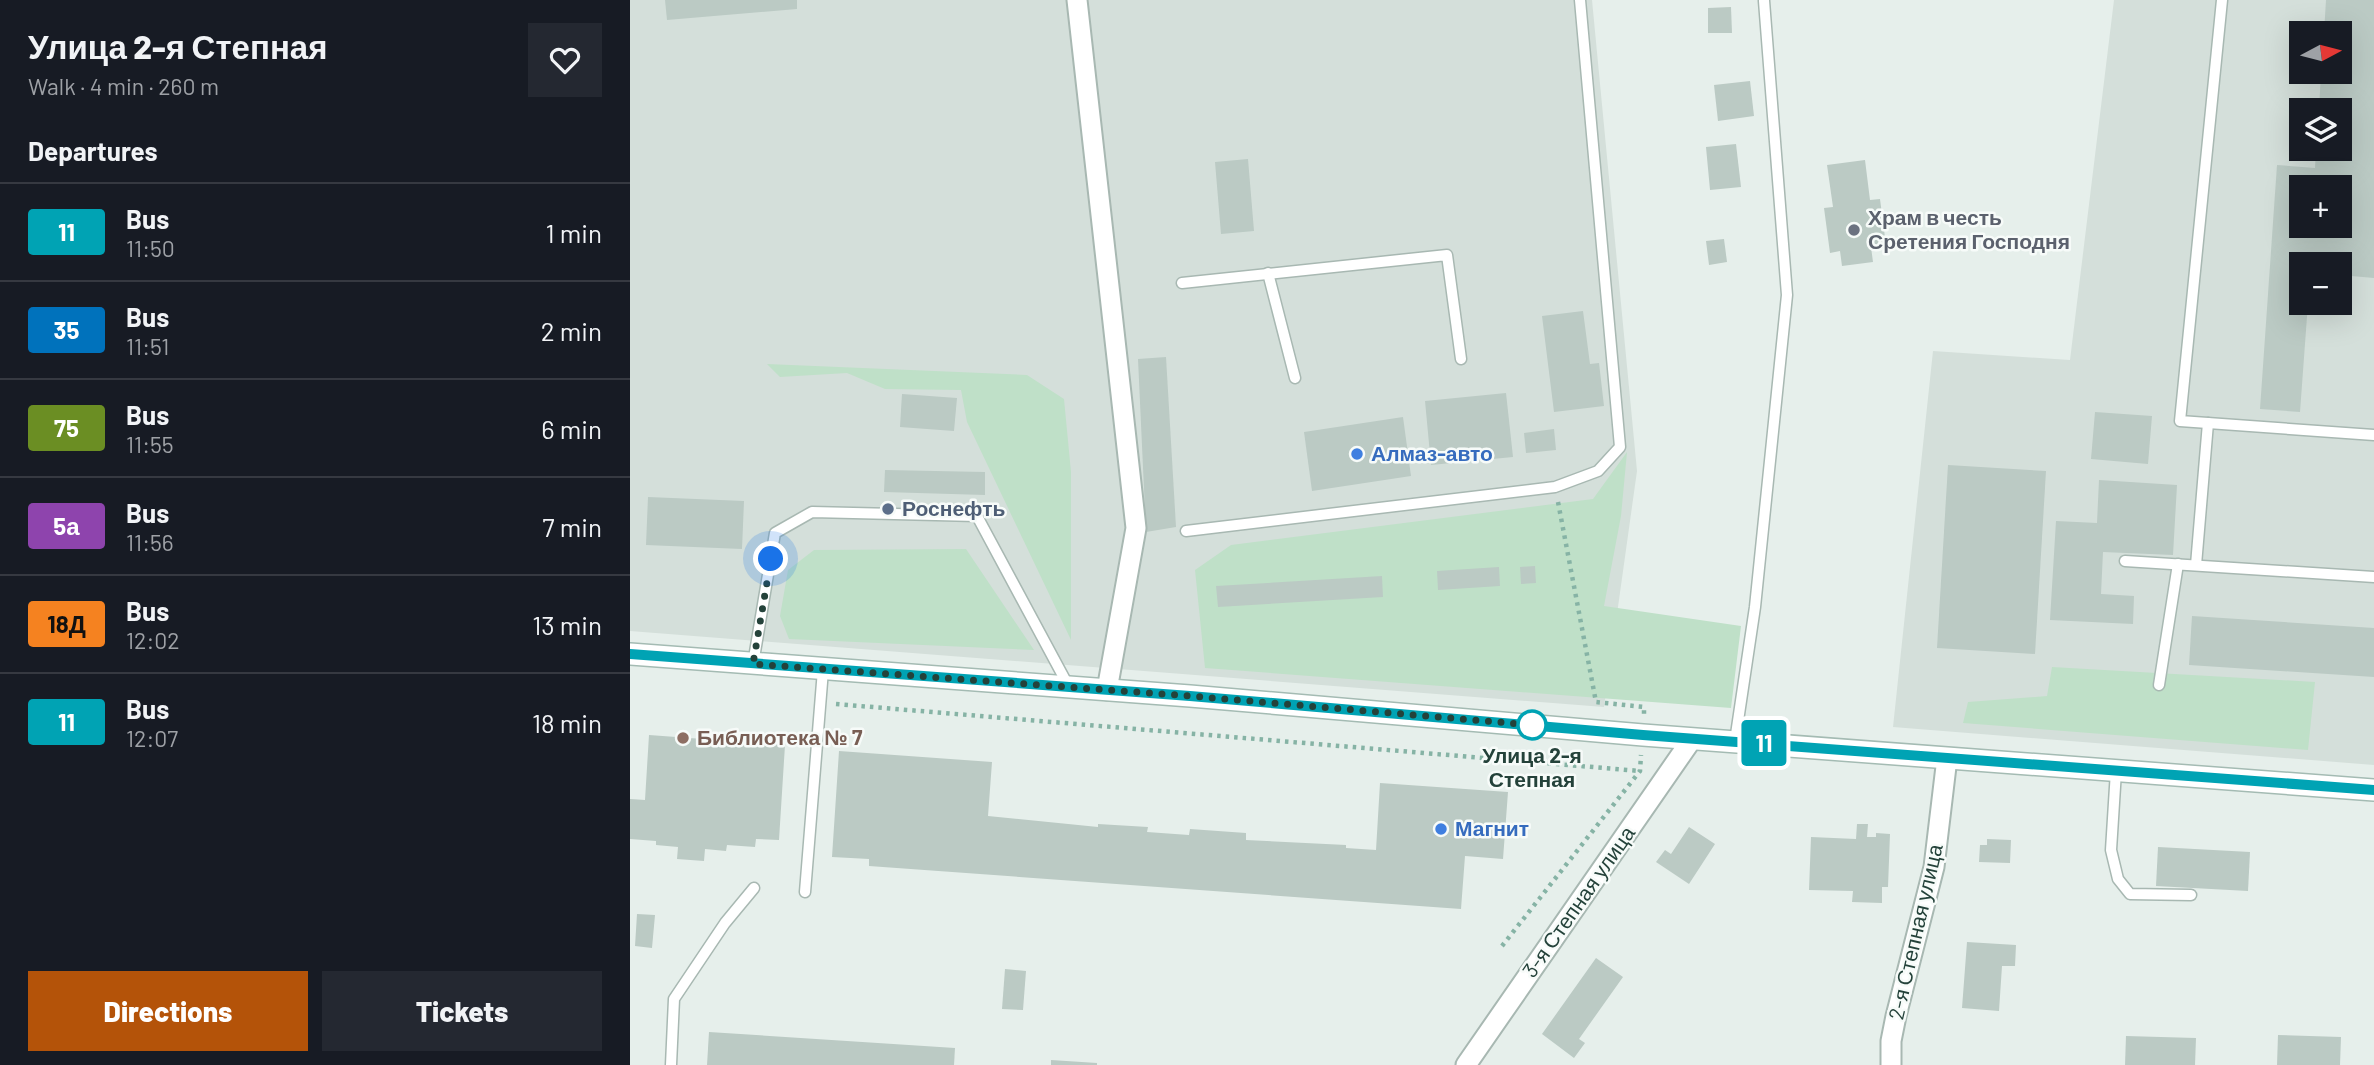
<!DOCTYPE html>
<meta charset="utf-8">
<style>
body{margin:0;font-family:Barlow,sans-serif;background:#242831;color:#f1f3f6;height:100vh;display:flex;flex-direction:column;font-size:26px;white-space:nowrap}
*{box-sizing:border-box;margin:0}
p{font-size:23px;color:#9ea1a6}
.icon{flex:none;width:38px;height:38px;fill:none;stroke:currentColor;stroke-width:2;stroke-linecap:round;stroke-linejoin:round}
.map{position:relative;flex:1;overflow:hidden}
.panel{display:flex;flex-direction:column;background:#171b24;width:630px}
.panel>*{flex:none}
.badge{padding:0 14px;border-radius:5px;font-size:24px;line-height:46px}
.needle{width:46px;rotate:83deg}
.buttons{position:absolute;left:1659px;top:21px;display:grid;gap:14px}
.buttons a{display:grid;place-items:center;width:63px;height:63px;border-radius:0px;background:#171b24;box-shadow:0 7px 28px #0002;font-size:35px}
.you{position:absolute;width:35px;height:35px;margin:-18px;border:5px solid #fff;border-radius:50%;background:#1a73e8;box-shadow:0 0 0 10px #1a73e833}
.map>.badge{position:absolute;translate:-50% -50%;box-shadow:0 0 0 4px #fff}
h2{padding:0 28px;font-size:26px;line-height:63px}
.round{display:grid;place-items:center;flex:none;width:74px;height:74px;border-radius:0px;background:#242831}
.summary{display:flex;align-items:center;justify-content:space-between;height:119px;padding:0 28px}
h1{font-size:33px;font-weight:800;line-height:52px}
.primary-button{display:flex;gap:14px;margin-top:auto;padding:14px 28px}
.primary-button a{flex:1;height:80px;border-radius:0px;background:#b45309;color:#fff;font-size:28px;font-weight:800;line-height:80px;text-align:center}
.primary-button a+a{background:#242831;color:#f1f3f6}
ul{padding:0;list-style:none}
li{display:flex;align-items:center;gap:21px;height:98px;padding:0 28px;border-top:2px solid #363941}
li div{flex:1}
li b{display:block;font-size:26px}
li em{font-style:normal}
li .badge{min-width:77px;font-weight:700;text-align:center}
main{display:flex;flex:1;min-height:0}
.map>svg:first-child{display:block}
.built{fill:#d4dfda;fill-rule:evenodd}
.green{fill:#bfe0c8}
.building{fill:#bbcac4;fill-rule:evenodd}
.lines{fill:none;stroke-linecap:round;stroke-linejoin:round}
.lane-casing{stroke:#a8b8b2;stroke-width:13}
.street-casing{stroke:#a8b8b2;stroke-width:23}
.secondary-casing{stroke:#a4bbb3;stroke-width:24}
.path{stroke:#86b3a5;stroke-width:4.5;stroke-dasharray:3.5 5;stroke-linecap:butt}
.lane{stroke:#fff;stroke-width:10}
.street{stroke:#fff;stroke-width:19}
.secondary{stroke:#fff;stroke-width:21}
.line-casing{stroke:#fff;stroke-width:16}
.line{stroke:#00a3b4;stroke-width:10}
.walk{stroke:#24423a;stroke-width:7;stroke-dasharray:0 12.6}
.worship-dot{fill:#6b7280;stroke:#f7fbf9;stroke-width:2.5}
.shop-dot{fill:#3f7fe0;stroke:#f7fbf9;stroke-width:2.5}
.service-dot{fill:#5c6f8a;stroke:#f7fbf9;stroke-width:2.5}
.stop-dot{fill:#fff;stroke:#00a3b4;stroke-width:3.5}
.education-dot{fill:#8d6e63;stroke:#f7fbf9;stroke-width:2.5}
.labels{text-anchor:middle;stroke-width:5;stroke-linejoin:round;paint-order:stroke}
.worship-label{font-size:21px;font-weight:bold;fill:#5b616d;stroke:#f7fbf9;text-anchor:start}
.shop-label{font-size:21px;font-weight:bold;fill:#366cbe;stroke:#f7fbf9;text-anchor:start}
.service-label{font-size:21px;font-weight:bold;fill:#4e5e75;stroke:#f7fbf9;text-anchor:start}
.education-label{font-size:21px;font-weight:bold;fill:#785e54;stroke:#f7fbf9;text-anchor:start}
.stop-label{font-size:21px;font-weight:bold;fill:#24423a;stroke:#f7fbf9}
.street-label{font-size:21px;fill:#24423a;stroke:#f7fbf9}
</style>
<main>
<section class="panel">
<div class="summary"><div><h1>Улица 2-я Степная</h1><p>Walk · 4 min · 260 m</p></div><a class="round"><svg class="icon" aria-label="heart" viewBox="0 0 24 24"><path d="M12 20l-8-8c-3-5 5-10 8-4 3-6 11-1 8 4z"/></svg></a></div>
<h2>Departures</h2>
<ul>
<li><span class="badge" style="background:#00a3b4;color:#fff">11</span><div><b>Bus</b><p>11:50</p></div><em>1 min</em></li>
<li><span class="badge" style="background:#0072bc;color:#fff">35</span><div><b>Bus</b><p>11:51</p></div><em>2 min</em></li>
<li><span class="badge" style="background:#6b8e23;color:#fff">75</span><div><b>Bus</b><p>11:55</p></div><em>6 min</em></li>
<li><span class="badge" style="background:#8e44ad;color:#fff">5а</span><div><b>Bus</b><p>11:56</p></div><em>7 min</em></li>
<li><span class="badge" style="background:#f58220;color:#111">18Д</span><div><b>Bus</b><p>12:02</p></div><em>13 min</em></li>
<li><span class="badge" style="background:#00a3b4;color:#fff">11</span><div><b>Bus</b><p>12:07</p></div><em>18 min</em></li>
</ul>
<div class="primary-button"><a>Directions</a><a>Tickets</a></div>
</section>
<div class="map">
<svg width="1744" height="1065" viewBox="0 0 1744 1065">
<rect width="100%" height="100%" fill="#e6efeb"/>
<g class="built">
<path d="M 0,0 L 962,0 L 1007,471 L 974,707 L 0,631 Z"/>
<path d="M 1484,0 L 1744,0 L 1744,765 L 1263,727 L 1303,351 L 1440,360 ZM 1671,33 L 1710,33 L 1710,72 L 1671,72 ZM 1671,110 L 1710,110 L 1710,149 L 1671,149 ZM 1671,187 L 1710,187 L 1710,226 L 1671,226 ZM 1671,264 L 1710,264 L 1710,303 L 1671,303 Z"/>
</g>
<g class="green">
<path d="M 137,364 L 397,375 L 434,399 L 441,472 L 441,640 L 337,422 L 331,390 L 255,389 L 217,373 L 150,377 Z"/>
<path d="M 997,452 L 991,516 L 974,606 L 1111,626 L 1101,708 L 575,668 L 565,570 L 601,545 L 963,499 Z"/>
<path d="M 336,549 L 404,650 L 159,639 L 150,616 L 158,570 L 184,550 Z"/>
<path d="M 1422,667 L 1685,682 L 1678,750 L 1333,723 L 1338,702 L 1417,696 Z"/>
</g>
<g class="building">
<path d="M 35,0 L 167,0 L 167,9 L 37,20 Z"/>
<path d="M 1696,0 L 1744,0 L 1744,278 L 1710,275 L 1710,264 L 1671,264 L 1671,303 L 1678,303 L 1670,412 L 1630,409 L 1647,165 L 1685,168 L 1686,149 L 1710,149 L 1710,110 L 1689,110 L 1691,72 L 1710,72 L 1710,33 L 1694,33 ZM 1671,187 L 1710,187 L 1710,226 L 1671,226 Z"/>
<path d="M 1101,7 L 1102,33 L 1078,33 L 1078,8 Z"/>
<path d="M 1120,81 L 1124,116 L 1088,121 L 1084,85 Z"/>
<path d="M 1106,144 L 1111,187 L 1080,190 L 1076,147 Z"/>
<path d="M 618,159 L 624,231 L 591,234 L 585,162 Z"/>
<path d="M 1235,160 L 1240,200 L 1250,199 L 1256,245 L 1241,247 L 1243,262 L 1212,266 L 1210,251 L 1200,253 L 1194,208 L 1203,207 L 1197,165 Z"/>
<path d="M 1094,239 L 1097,262 L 1079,265 L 1076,241 Z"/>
<path d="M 953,311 L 960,364 L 969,363 L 974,406 L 924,412 L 912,316 Z"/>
<path d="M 536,357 L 546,527 L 516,532 L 508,359 Z"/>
<path d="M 876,393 L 883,457 L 801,465 L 795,401 Z"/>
<path d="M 272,394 L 327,398 L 324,431 L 270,427 Z"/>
<path d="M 1465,412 L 1522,416 L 1518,464 L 1461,459 Z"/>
<path d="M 773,417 L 781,476 L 682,491 L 674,432 Z"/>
<path d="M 924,429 L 926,450 L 896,453 L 894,433 Z"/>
<path d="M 1318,465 L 1416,471 L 1405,654 L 1307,648 Z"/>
<path d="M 255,470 L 355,472 L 355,495 L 254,492 Z"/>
<path d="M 1469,480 L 1547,485 L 1543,555 L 1473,552 L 1471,594 L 1504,596 L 1503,624 L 1420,620 L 1426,521 L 1467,523 Z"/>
<path d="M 18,497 L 114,501 L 112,549 L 16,545 Z"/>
<path d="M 905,566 L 906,583 L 891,584 L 890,567 Z"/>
<path d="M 869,567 L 870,586 L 808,590 L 807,571 Z"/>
<path d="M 752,576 L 753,597 L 588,607 L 586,586 Z"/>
<path d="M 1562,616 L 1744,628 L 1744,677 L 1559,665 Z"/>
<path d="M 19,735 L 155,745 L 149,840 L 126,839 L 125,847 L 97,845 L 96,851 L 75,849 L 74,861 L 47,859 L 48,847 L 26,845 L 26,841 L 0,839 L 0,799 L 15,800 Z"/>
<path d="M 209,751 L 362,762 L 358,816 L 468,827 L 468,824 L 518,827 L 517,832 L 559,835 L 560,829 L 616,833 L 616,840 L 716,845 L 716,848 L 746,850 L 750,783 L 878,792 L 873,859 L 835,856 L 831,909 L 239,866 L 239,859 L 202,857 Z"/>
<path d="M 1227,824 L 1238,824 L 1237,837 L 1246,837 L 1246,833 L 1260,834 L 1258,887 L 1252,887 L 1252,903 L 1222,902 L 1223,891 L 1179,890 L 1181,837 L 1226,839 Z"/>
<path d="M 1059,827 L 1085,844 L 1059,884 L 1026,862 L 1035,850 L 1041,854 Z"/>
<path d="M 1357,839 L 1381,840 L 1380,863 L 1349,862 L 1350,845 L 1357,845 Z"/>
<path d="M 1528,847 L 1620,852 L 1618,891 L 1526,886 Z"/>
<path d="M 7,914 L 25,915 L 22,948 L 5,946 Z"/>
<path d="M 1337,942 L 1386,945 L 1385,966 L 1372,966 L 1369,1011 L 1332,1008 Z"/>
<path d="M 966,958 L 993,977 L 949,1039 L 955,1043 L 944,1058 L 912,1034 Z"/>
<path d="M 375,969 L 396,971 L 393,1010 L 372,1009 Z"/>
<path d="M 79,1032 L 325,1048 L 324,1065 L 77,1065 Z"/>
<path d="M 1648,1035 L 1711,1037 L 1710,1065 L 1647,1065 Z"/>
<path d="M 1496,1036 L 1566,1038 L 1565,1065 L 1495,1065 Z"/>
<path d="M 421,1060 L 467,1063 L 467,1065 L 421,1065 Z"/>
</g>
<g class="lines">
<defs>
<g id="lane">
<path d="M 1592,0 L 1550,421 L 1744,435"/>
<path d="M 638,273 L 665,378"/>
<path d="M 552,283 L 817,255 L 831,359"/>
<path d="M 556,531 L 925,487 L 968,471 L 990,447 L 950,0"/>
<path d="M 1495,561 L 1744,577"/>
<path d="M 1566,565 L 1578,423"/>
<path d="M 123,664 L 145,533 L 182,512 L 347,516 L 439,687"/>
<path d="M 1529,685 L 1548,564"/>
<path d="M 1105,741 L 1125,607 L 1157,295 L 1134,1"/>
<path d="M 1486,771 L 1481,850 L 1488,879 L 1500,894 L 1561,895"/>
<path d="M 175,892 L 193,670"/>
<path d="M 41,1065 L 44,999 L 95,923 L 124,888"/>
</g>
<g id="street">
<path d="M 447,0 L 506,528 L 477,690"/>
<path d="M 836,1065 L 1062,739"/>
<path d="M 1261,1065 L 1261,1041 L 1266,1016 L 1304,867 L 1317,758"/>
</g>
<path id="secondary" d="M 0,654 L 560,696 L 1013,735 L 1744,790"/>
</defs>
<use href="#lane" class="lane-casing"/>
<use href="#street" class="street-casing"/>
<use href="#secondary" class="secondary-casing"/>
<g class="path">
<path d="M 928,502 L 966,702 L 1014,707 L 1014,715"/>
<path d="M 206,704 L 1010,771"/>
<path d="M 872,946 L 1010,771 L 1011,755"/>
</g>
<use href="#lane" class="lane"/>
<use href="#street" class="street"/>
<use href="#secondary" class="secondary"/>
</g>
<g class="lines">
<defs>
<path id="line" d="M 0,654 L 560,696 L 1013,735 L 1744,790"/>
</defs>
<use href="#line" class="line-casing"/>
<use href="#line" class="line"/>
<path class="walk" d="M 141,559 L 123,664 L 560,696 L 902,725"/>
</g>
<circle class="worship-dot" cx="1224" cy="230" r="7"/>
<g class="shop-dot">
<circle cx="727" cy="454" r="7"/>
<circle cx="811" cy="829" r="7"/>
</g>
<circle class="service-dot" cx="258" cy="509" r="7"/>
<circle class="stop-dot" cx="902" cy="725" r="14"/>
<circle class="education-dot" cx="53" cy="738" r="7"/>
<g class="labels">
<g class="worship-label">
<text x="1238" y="225">Храм в честь<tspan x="1238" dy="24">Сретения Господня</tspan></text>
</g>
<g class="shop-label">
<text x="741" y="461">Алмаз-авто</text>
<text x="825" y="836">Магнит</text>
</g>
<g class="service-label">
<text x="272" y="516">Роснефть</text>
</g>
<g class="education-label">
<text x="67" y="745">Библиотека № 7</text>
</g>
<g class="stop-label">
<text x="902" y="763">Улица 2-я<tspan x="902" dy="24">Степная</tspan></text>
</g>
<g class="street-label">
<text transform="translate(949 902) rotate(-55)" y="7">3-я Степная улица</text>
<text transform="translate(1286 932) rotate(-77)" y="7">2-я Степная улица</text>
</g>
</g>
</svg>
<div class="buttons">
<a><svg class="needle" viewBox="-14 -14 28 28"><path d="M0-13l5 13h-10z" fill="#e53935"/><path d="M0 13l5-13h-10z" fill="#9ea1a6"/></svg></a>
<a><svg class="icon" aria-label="layers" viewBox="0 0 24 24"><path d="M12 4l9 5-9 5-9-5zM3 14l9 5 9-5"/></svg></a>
<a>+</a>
<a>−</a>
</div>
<div class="you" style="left:141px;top:559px"></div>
<b class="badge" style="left:1134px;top:743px;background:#00a3b4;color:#fff">11</b>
</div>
</main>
